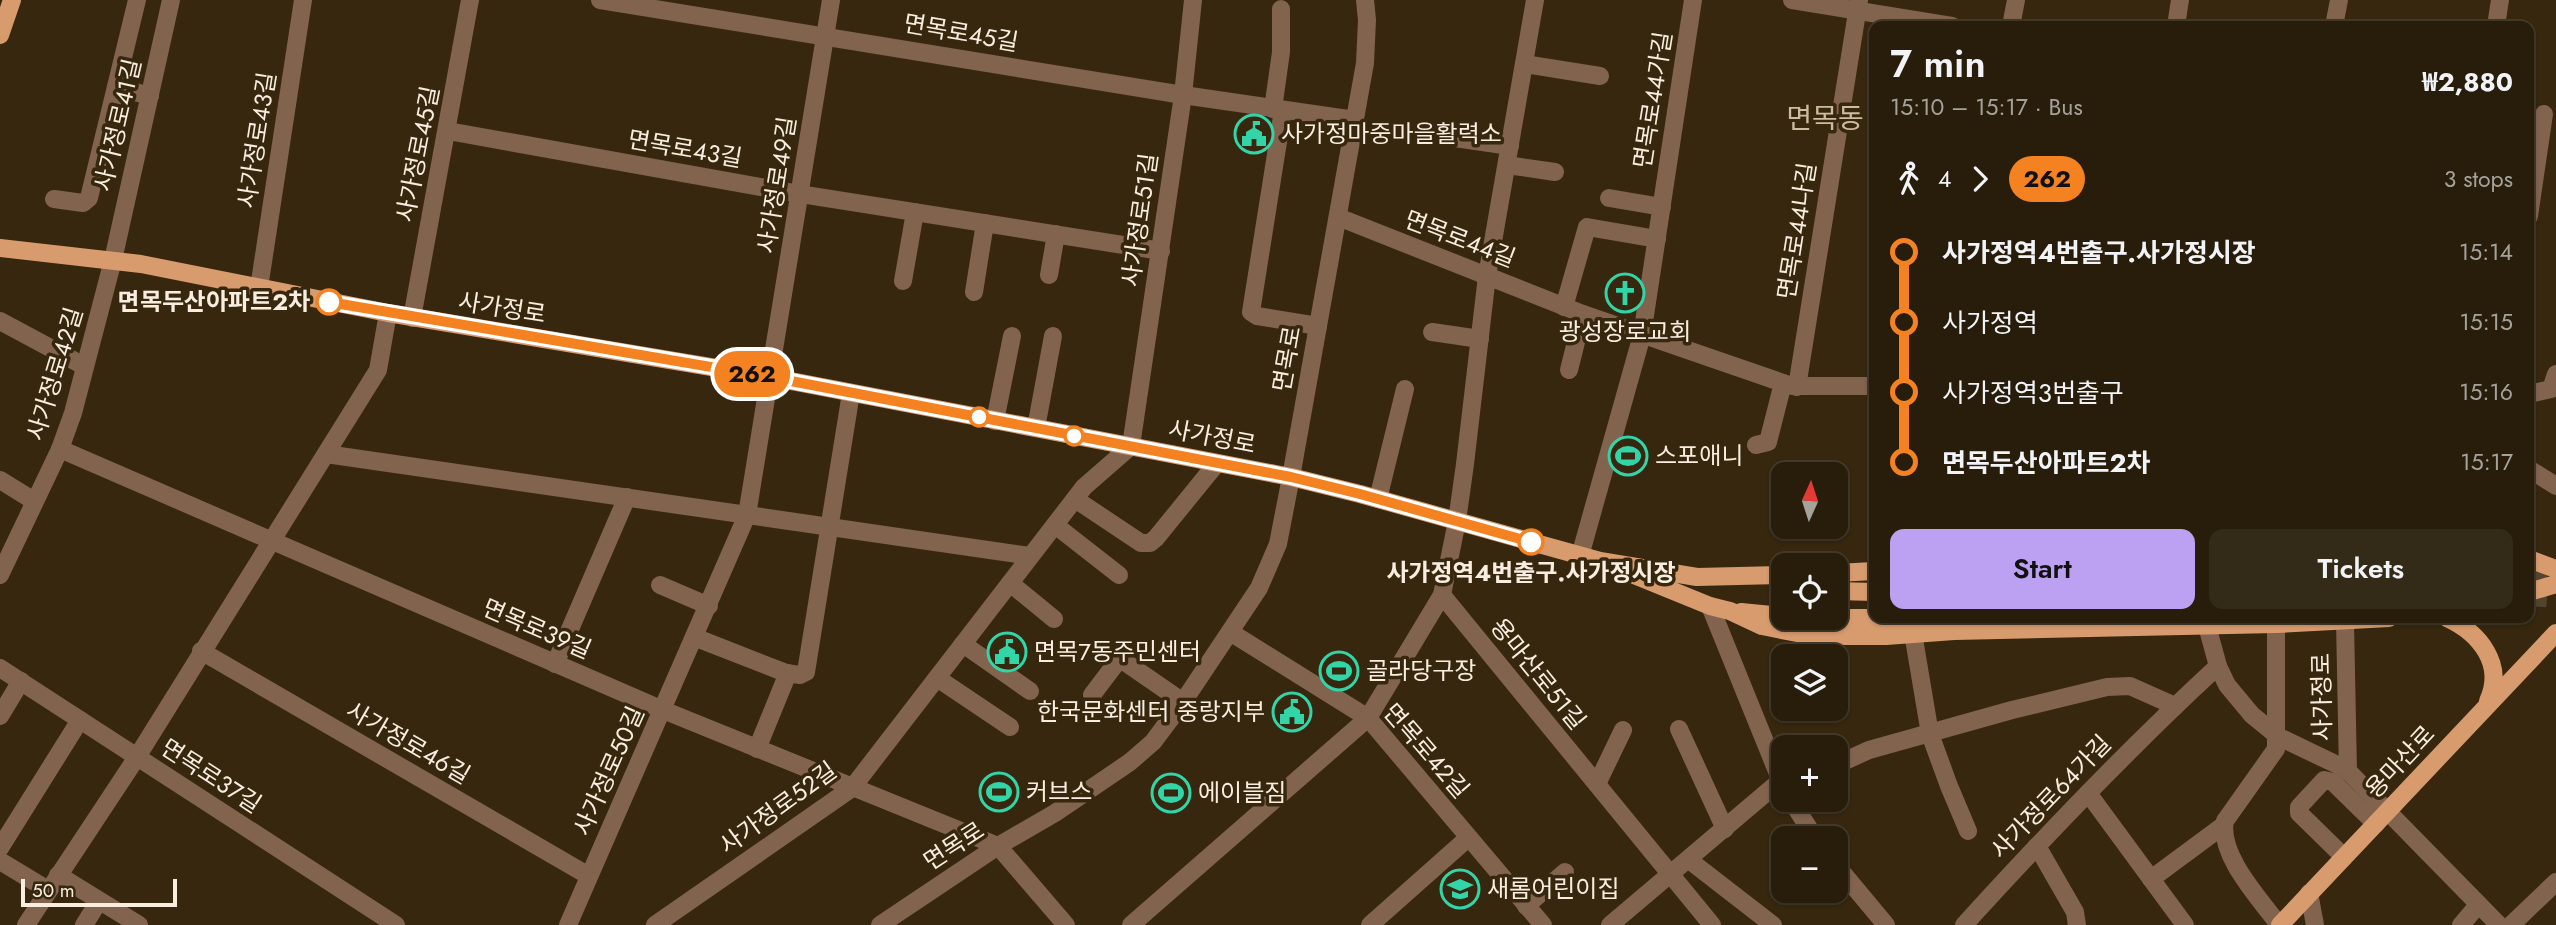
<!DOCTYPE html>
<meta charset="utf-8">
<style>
body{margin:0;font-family:Jost,"Noto Sans KR",sans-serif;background:#342a18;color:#f1f3f6;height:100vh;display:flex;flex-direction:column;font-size:26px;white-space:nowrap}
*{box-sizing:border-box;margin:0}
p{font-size:23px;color:#a5a29c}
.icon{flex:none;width:38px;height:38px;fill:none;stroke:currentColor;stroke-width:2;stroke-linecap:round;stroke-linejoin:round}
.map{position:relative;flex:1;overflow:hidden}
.sheet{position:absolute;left:1869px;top:21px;width:665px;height:602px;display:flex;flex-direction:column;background:#281d0a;border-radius:14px;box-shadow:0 2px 5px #0004,0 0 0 2px #443b2b}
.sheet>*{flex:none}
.badge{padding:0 14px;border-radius:23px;font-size:24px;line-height:46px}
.needle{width:46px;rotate:3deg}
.controls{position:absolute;left:1771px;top:462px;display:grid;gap:14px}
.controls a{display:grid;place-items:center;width:77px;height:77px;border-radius:14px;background:#281d0a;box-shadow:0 2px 5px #0004,0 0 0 2px #443b2b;font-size:35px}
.scale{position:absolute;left:21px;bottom:18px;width:156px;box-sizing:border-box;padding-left:7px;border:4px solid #f8eddf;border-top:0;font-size:19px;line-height:24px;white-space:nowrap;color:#f8eddf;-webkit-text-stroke:5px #36270e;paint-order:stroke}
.map>.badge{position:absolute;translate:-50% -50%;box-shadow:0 0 0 4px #fff}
.legs{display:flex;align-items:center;gap:10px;height:77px;padding:0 21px;font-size:23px}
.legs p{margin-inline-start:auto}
.head{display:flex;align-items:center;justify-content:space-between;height:119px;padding:0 21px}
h1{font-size:38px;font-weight:600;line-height:52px}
.primary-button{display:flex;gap:14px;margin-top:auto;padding:14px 21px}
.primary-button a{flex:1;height:80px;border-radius:14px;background:#bca0f2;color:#111;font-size:28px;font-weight:600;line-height:80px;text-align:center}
.primary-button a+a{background:#342a18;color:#f1f3f6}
ul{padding:0 21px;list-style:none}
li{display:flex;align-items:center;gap:24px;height:70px;font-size:26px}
li i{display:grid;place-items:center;width:10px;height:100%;margin:0 9px;background:currentColor}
li i::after{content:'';width:18px;height:18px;margin:-9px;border:5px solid;border-radius:50%;background:#281d0a}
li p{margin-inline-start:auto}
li:first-child i{background:linear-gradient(#0000 50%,currentColor 0)}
li:last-child i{background:linear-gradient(currentColor 50%,#0000 0)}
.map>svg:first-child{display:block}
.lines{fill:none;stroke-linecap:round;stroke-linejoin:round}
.major-tunnel{stroke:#53452d;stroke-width:18;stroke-dasharray:18 9;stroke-linecap:butt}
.minor{stroke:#81634e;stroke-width:18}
.major{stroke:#d89b6e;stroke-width:18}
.line-1-casing{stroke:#fff;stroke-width:16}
.line-1{stroke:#f58220;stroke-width:10}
.stop-1-dot{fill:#fff;stroke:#f58220;stroke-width:3.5}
.labels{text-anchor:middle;stroke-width:7;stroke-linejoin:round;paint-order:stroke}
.street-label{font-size:24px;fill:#f8eddf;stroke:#36270e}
.poi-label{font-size:24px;fill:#f8eddf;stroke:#36270e;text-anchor:start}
.stop-label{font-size:24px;font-weight:bold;fill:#f8eddf;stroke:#36270e;text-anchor:end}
.quarter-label{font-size:28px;fill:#cfbb9e;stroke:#36270e}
</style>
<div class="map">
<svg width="2556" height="925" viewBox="0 0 2556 925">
<rect width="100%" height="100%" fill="#36270e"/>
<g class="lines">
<g class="major-tunnel">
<path d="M 2529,576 L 2556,579"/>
<path d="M 2529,597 L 2556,599"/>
</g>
<g class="minor">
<path d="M 600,0 L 1183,95 L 1355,120"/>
<path d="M 1792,0 L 1952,26"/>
<path d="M 2011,26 L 2016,0"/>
<path d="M 2176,26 L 2180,0"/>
<path d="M 2334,26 L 2339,0"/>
<path d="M 2496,26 L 2500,0"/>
<path d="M 1524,64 L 1600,76"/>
<path d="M 116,87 L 150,96"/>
<path d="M 1273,109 L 1281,52 L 1281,9"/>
<path d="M 1283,110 L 1251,312 L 1257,316 L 1318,326"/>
<path d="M 448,131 L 800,194 L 1161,251"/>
<path d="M 1448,137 L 1510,146"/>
<path d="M 1507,165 L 1555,172"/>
<path d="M 1609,198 L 1662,207"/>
<path d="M 54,199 L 83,203 L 89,198 L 137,0"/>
<path d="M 2529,216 L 2544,114"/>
<path d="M 1338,217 L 1583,314 L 1792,386 L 1874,386"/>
<path d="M 1049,275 L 1056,234"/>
<path d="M 903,281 L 915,212"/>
<path d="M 259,288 L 303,0"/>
<path d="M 974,292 L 985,223"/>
<path d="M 1564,307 L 1587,227 L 1657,239"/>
<path d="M 412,318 L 470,0"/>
<path d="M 0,321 L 84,366"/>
<path d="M 1432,332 L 1480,339"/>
<path d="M 1569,370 L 1583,314"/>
<path d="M 1797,387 L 1859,0"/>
<path d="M 2529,394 L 2551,389 L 2556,374"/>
<path d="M 995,421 L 1012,336"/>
<path d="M 1036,428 L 1053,336"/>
<path d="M 1756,445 L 1768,442 L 1783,383"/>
<path d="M 60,449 L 663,710 L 998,846 L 1066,925"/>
<path d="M 326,454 L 1030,556"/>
<path d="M 2529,469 L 2556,486"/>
<path d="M 0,480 L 34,501"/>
<path d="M 1075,499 L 1141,543 L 1150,543 L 1156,538 L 1217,463"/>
<path d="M 1378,499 L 1405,389"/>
<path d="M 1055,525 L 1119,575"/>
<path d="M 1580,556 L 1642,335 L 1693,0"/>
<path d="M 0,575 L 60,449 L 73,413 L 113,260 L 171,0"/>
<path d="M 1010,583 L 1054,619"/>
<path d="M 660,585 L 709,606"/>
<path d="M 1442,595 L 1712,925"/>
<path d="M 1710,606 L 1783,786"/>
<path d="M 2345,621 L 2348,772"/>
<path d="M 2276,624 L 2276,749 L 2225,821 C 2218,855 2260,899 2279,925"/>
<path d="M 2207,626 L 2218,666 L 2227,685 L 2252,715 L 2279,737 L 2346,769 L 2499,925"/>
<path d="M 1230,632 L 1368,718 L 1543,925"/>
<path d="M 1913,633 L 1930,734 L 1949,786 L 1968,831"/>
<path d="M 694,637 L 786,673 L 800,675 L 806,672 L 851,393"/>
<path d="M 963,644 L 1030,691"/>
<path d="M 201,651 L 589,876"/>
<path d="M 555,664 L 627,497"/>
<path d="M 0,668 L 396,925"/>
<path d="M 937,678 L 1010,727"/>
<path d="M 1092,695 L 1117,662 L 1122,660 L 1183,702"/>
<path d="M 0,716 L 21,681"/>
<path d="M 1679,729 L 1725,829"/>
<path d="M 757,749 L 788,673"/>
<path d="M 1836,765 L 1869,750 L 2012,710 L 2107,687 L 2130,686 L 2175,706"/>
<path d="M 1597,784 L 1623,730"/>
<path d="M 2088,793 L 2185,925"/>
<path d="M 1791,800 L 1815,838"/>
<path d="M 2037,846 L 2075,912 L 2077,925"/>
<path d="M 0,848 L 80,720"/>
<path d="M 2344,857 L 2299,813 L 2299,807 L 2324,780 L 2333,782 L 2376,824"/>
<path d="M 1689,860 L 1773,925"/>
<path d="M 0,861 L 48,890"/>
<path d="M 1836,865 L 1886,925"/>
<path d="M 58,875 L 139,925"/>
<path d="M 2151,879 L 2224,825"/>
<path d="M 2309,893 L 2315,925"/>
<path d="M 1526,906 L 1565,872"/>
<path d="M 26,925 L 137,757 L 378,370 L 388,313"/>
<path d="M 84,925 L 99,901"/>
<path d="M 568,925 L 747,515 L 831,0"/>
<path d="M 655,925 L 852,788 L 1084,487 L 1131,446 L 1183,95 L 1193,0"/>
<path d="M 880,925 L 998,846 L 1055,813 L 1130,762 L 1153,742 L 1183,702 L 1259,588 L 1278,544 L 1291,477 L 1365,63 L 1367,20 L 1365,0"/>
<path d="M 1131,925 L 1368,718 L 1442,595 L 1457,521 L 1465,464 L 1487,276 L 1535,0"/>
<path d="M 1370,925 L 1468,838"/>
<path d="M 1610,925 L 1780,781"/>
<path d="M 1964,925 C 2046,835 2129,748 2218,666"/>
<path d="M 2461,925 L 2478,905"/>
<path d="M 2511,925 L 2556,882"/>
</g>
<g class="major">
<path d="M 0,35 L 12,0"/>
<path d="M 0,248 L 141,264 L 388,313 L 770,377 L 1291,477 L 1360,494 L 1600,561 L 1697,577 L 1783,575"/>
<path d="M 2529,559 L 2556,569"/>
<path d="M 1629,573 L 1710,606 L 1730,611 L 1762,626 L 1797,633 L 1833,636 L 1886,636 L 1954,631 L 2276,624 L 2389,618"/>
<path d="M 1836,573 L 1874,571"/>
<path d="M 1836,591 L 1874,592"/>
<path d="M 2529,592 L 2556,584"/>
<path d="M 1741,612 L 1783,616"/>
<path d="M 1805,618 L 1944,618"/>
<path d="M 2447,618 C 2480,633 2505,665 2488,701"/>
<path d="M 2280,925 L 2556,633"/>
</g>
</g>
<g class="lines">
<defs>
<path id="line-1" d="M 329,302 L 770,377 L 1291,477 L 1360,494 L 1531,542"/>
</defs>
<use href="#line-1" class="line-1-casing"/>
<use href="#line-1" class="line-1"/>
</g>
<defs>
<symbol id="civic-ring" viewBox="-11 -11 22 22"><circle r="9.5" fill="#36270e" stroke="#32d4a8" stroke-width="1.5"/><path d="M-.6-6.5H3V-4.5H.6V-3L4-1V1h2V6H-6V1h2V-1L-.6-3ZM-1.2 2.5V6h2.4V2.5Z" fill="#32d4a8"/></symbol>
<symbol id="church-ring" viewBox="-11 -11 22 22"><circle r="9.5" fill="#36270e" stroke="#32d4a8" stroke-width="1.5"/><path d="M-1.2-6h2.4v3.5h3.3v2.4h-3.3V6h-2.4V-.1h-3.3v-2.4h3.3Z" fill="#32d4a8"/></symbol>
<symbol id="stadium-ring" viewBox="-11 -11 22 22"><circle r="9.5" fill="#36270e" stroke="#32d4a8" stroke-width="1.5"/><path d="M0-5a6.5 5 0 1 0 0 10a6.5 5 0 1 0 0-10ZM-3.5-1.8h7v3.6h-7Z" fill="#32d4a8"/></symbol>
<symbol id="school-ring" viewBox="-11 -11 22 22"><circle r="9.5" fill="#36270e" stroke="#32d4a8" stroke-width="1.5"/><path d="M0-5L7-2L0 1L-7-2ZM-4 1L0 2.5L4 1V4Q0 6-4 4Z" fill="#32d4a8"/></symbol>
</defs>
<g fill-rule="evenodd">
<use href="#civic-ring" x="1232" y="112" width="44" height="44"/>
<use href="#church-ring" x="1603" y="271" width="44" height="44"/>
<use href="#stadium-ring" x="1606" y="434" width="44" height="44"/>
<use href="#civic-ring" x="985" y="630" width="44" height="44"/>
<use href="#stadium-ring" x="1317" y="649" width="44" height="44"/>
<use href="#civic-ring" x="1270" y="690" width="44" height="44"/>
<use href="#stadium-ring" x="977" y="770" width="44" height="44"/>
<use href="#stadium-ring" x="1149" y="771" width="44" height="44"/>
<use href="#school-ring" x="1438" y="867" width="44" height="44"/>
</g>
<g class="stop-1-dot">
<circle cx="329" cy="302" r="12"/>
<circle cx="979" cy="417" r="9"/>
<circle cx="1074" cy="436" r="9"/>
<circle cx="1531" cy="542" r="12"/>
</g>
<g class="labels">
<g class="street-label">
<text transform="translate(961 33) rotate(10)" y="8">면목로45길</text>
<text transform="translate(1653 100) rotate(-81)" y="8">면목로44가길</text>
<text transform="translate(118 125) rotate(-77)" y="8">사가정로41길</text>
<text transform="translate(257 140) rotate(-81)" y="8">사가정로43길</text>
<text transform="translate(685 149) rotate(10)" y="8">면목로43길</text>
<text transform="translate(418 154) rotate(-79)" y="8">사가정로45길</text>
<text transform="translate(777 185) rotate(-81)" y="8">사가정로49길</text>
<text transform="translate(1140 220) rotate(-82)" y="8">사가정로51길</text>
<text transform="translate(1797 231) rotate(-81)" y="8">면목로44나길</text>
<text transform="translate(1460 239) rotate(21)" y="8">면목로44길</text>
<text transform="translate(502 308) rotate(9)" y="8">사가정로</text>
<text transform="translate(1287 359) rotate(-80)" y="8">면목로</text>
<text transform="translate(55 374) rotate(-73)" y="8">사가정로42길</text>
<text transform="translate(1212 437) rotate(11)" y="8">사가정로</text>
<text transform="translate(537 629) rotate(23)" y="8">면목로39길</text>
<text transform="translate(1538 674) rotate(51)" y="8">용마산로51길</text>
<text transform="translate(2322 697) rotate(-91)" y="8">사가정로</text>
<text transform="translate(408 743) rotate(30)" y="8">사가정로46길</text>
<text transform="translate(1426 751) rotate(49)" y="8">면목로42길</text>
<text transform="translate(2400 762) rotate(-47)" y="8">용마산로</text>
<text transform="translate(609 771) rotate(-66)" y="8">사가정로50길</text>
<text transform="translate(211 776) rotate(33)" y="8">면목로37길</text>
<text transform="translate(2051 797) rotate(-46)" y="8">사가정로64가길</text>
<text transform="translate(778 808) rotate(-36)" y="8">사가정로52길</text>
<text transform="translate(954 846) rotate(-33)" y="8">면목로</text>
</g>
<g class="poi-label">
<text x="1281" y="142">사가정마중마을활력소</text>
<text x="1625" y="340" text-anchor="middle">광성장로교회</text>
<text x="1655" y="464">스포애니</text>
<text x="1034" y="660">면목7동주민센터</text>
<text x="1366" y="679">골라당구장</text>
<text x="1265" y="720" text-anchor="end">한국문화센터 중랑지부</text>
<text x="1026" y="800">커브스</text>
<text x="1198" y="801">에이블짐</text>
<text x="1487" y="897">새롬어린이집</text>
</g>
<g class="stop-label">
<text x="310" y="310">면목두산아파트2차</text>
<text x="1531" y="581" text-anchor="middle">사가정역4번출구.사가정시장</text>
</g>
<g class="quarter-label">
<text x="1825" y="128">면목동</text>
</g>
</g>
</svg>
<div class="controls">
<a><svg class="needle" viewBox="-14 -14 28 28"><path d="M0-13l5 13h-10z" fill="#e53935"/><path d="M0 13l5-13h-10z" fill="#a5a29c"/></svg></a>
<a><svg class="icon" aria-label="locate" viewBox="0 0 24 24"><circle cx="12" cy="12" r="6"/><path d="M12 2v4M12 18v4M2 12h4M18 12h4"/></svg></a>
<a><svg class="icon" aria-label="layers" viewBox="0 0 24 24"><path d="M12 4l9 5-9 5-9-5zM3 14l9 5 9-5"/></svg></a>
<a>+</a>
<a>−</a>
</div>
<div class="scale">50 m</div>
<b class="badge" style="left:752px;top:374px;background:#f58220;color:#111">262</b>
<section class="sheet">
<div class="head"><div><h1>7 min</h1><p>15:10 – 15:17 · Bus</p></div><b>₩2,880</b></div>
<div class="legs"><svg class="icon" aria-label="walk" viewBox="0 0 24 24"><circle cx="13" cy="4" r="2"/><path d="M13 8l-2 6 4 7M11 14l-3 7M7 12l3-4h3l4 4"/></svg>4<svg class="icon" aria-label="forward" viewBox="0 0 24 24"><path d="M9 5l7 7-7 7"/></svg><b class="badge" style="background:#f58220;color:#111">262</b><p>3 stops</p></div>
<ul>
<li><i style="color:#f58220"></i><b>사가정역4번출구.사가정시장</b><p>15:14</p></li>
<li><i style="color:#f58220"></i><span>사가정역</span><p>15:15</p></li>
<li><i style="color:#f58220"></i><span>사가정역3번출구</span><p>15:16</p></li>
<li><i style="color:#f58220"></i><b>면목두산아파트2차</b><p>15:17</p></li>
</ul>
<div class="primary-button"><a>Start</a><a>Tickets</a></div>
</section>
</div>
